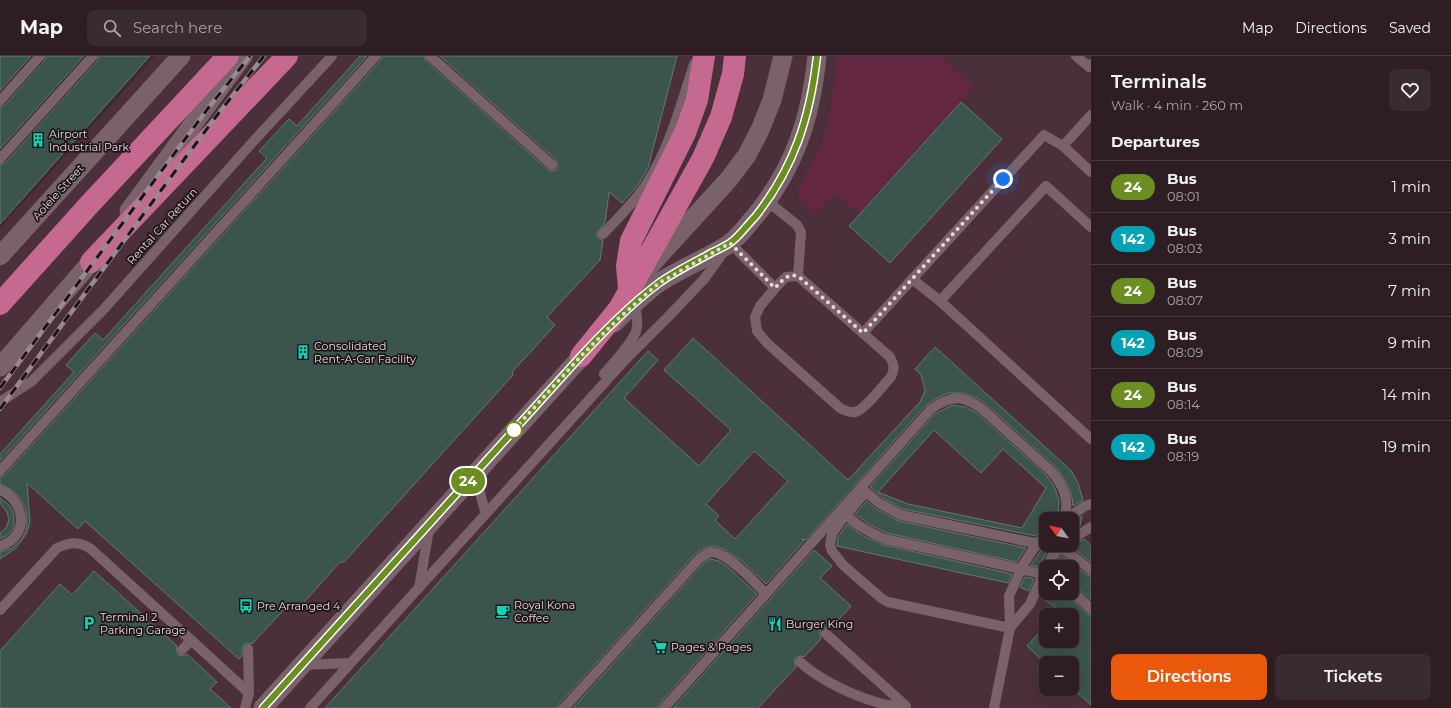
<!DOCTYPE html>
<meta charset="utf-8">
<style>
body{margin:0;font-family:Montserrat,sans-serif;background:#3a2b31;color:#f1f3f6;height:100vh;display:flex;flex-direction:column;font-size:15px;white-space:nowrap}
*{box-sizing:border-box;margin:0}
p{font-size:13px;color:#a7a2a6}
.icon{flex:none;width:22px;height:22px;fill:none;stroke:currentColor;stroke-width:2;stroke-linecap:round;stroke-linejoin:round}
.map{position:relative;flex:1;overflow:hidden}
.panel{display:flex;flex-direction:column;background:#2e1e24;width:360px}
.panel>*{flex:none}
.badge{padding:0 8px;border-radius:13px;font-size:14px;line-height:26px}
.needle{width:26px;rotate:303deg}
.buttons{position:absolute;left:1039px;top:456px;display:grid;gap:8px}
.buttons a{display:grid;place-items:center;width:40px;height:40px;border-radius:8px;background:#2e1e24;box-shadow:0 4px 16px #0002,0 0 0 1px #493c41;font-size:20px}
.you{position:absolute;width:20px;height:20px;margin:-10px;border:3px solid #fff;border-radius:50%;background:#1a73e8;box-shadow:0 0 0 6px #1a73e833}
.map>.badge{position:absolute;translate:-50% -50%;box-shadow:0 0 0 2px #fff}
h2{padding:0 20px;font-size:15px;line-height:36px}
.round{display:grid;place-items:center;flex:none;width:42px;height:42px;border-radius:8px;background:#3a2b31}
.headline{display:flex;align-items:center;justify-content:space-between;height:68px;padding:0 20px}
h1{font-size:19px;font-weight:600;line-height:30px}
.button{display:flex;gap:8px;margin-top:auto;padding:8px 20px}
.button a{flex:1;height:46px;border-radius:8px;background:#ea580c;color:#fff;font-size:16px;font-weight:600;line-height:46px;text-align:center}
.button a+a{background:#3a2b31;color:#f1f3f6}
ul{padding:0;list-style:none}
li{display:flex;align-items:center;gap:12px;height:52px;padding:0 20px;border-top:1px solid #493c41}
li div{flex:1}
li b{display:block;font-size:15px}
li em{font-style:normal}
li .badge{min-width:44px;font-weight:700;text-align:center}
header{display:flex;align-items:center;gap:24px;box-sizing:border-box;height:56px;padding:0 20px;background:#2e1e24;border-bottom:1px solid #493c41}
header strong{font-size:19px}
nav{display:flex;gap:22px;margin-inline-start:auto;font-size:14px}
.search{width:280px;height:36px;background:#3a2b31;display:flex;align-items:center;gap:10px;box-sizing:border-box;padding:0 14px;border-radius:8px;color:#a7a2a6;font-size:15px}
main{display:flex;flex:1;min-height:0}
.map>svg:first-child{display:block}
.built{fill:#4b303b;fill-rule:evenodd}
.green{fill:#632742}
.building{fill:#3b544d;stroke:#607a73;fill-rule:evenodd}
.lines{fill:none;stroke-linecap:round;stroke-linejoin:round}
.lane{stroke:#7a626b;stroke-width:10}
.street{stroke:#7a626b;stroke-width:19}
.highway{stroke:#c56990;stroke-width:22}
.rail-casing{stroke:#99898f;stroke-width:4.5}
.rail{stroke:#1e1418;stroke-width:3;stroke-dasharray:9;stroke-linecap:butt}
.line-casing{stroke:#fff;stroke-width:9}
.line{stroke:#6b8e23;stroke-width:6}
.walk{stroke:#e6d9dd;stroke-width:4;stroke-dasharray:0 7.2}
.stop-dot{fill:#fff;stroke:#6b8e23;stroke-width:2}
.labels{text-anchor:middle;stroke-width:3.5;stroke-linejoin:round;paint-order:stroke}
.poi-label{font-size:11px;fill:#e6d9dd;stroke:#1e1418;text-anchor:start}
.street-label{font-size:11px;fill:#e6d9dd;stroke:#1e1418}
</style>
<header>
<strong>Map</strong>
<div class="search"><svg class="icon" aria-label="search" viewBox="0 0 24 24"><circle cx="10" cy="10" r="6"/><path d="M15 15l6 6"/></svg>Search here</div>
<nav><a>Map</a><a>Directions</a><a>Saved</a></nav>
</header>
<main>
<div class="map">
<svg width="1091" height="652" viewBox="0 0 1091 652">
<rect width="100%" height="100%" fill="#3d2830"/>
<path class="built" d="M 155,0 L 1091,0 L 1091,652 L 0,652 L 0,172 ZM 1046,463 L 1072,463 L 1072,489 L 1046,489 ZM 1046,511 L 1072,511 L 1072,537 L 1046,537 ZM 1046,559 L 1072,559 L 1072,585 L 1046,585 ZM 1046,607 L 1072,607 L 1072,633 L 1046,633 Z"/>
<path class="green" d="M 837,0 L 942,0 L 974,30 L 859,157 L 836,138 L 815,158 L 800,146 L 798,135 L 822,86 L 828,68 L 835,28 Z"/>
<g class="building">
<path d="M 0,0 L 31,0 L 0,35 Z"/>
<path d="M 46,0 L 84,0 L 0,93 L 0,51 L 5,49 L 45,4 Z"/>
<path d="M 99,0 L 150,0 L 0,168 L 0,109 L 5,107 L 98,4 Z"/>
<path d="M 360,0 L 367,0 L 0,405 L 0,398 L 74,316 L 66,309 L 95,277 L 103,284 L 267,102 L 259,95 L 289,63 L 297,70 Z"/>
<path d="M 382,0 L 424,0 L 426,5 L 548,114 L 551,115 L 557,114 L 558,111 L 556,104 L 440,0 L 677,0 L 648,112 L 638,129 L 622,147 L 609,136 L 605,167 L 597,177 L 598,182 L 603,184 L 600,204 L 547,261 L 555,269 L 512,316 L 513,319 L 344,506 L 340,506 L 298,553 L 290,547 L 252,588 L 248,587 L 244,588 L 242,593 L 242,600 L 239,603 L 85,465 L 78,473 L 27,427 L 30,466 L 27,477 L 16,492 L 0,503 L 0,496 L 12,492 L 22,483 L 26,474 L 27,464 L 26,453 L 21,443 L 12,434 L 0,428 L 0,421 L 5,419 L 381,4 Z"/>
<path d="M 961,46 L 1002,83 L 890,207 L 849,170 Z"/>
<path d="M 693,282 L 848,424 L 920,346 L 925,335 L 924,330 L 921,319 L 915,313 L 935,291 L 1066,410 L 1072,416 L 1078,427 L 1083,444 L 1073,450 L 1072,442 L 1068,429 L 1056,411 L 985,347 L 977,342 L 964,337 L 948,337 L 935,343 L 926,349 L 806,484 L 802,483 L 804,485 L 766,528 L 743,506 L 726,494 L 715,490 L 704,492 L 695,498 L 559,648 L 558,652 L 325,652 L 648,295 L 658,304 L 624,342 L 699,410 L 731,374 L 664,314 ZM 754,395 L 788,425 L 735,483 L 715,464 L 719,460 L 706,448 Z"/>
<path d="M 952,349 L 965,351 L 977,357 L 1046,419 L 1054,430 L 1059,444 L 1058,463 L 1046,463 L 1046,473 L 1042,474 L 1036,480 L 903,453 L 883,442 L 870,431 L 935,358 ZM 934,374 L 981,417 L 1003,393 L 1046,432 L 1022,472 L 908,448 L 878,436 Z"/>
<path d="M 0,442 L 10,450 L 13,456 L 14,463 L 14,470 L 11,476 L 6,480 L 0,483 L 0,477 L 6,472 L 9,464 L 7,456 L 0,447 Z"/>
<path d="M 867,445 L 876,453 L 899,465 L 1026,492 L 1017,506 L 887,477 L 870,469 L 855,458 Z"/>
<path d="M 1082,460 L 1080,470 L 1072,475 L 1072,467 Z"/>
<path d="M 847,468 L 863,480 L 884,489 L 1012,518 L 1008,527 L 837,490 L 838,481 Z"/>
<path d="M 1084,483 L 1091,490 L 1091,506 L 1070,490 Z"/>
<path d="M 1052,490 L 1052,492 L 1045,499 L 1039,511 L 1031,509 L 1042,493 L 1049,493 Z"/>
<path d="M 814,494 L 832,510 L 820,522 L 851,550 L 830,573 L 824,572 L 821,574 L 820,580 L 821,583 L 804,601 L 801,600 L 795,602 L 794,605 L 796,611 L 758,652 L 673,652 Z"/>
<path d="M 1062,500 L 1087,519 L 1091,520 L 1091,544 L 1076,530 L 1072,529 L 1072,511 L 1054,511 L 1056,506 Z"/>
<path d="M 710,503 L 719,505 L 727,510 L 757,538 L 659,648 L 658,652 L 573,652 L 704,507 Z"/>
<path d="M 94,515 L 177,590 L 176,596 L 178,599 L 184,600 L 187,598 L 217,626 L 210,633 L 231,652 L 0,652 L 0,595 L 60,528 L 72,539 Z"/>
<path d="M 1025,521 L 1034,523 L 1029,535 L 1020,531 Z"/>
<path d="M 1046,528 L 1046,537 L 1066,537 L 1087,558 L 1091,559 L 1091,649 L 1072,632 L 1072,607 L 1046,608 L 1027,590 L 1046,569 L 1046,585 L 1072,585 L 1072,559 L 1055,559 L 1060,554 L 1040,541 Z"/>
</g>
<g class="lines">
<g class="lane">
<path d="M 430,0 L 552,109"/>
<path d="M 1076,0 L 1089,11 L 1091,8"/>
<path d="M 0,45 L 40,0"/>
<path d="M 1063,90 L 1091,59"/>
<path d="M 0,103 L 93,0"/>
<path d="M 767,145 L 797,169 L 801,176 L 798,220"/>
<path d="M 603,178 C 618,162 635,146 647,127 C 670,91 681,48 694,8"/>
<path d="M 912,223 L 940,245 L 1091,383"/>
<path d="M 940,245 L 1046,130 L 1091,171"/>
<path d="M 863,277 L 1044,79 L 1063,90 L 1091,116"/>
<path d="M 604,318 C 613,307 636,284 637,271 C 638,262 636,253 633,245"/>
<path d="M 0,346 L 32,325 L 104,253 L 251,88 L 332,0"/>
<path d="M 0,415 L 376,0"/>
<path d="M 475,417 L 484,452"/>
<path d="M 0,434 C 27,445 29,482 0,490"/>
<path d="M 841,454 C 856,469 866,475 885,483 L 1034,516 L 1046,520"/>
<path d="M 1066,463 L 1085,450 L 1091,448"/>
<path d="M 1072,483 L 1091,471"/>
<path d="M 1058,489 L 1091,514"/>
<path d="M 1047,511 L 1051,502 L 1064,489"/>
<path d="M 419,532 L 429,473"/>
<path d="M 1072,535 L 1091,553"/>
<path d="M 766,538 L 931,353 C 951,339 961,339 981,352 L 1051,415 C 1064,430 1070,444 1064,463"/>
<path d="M 0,554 L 57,492 C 70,486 79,485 91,493 L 191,584 L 182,594"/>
<path d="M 1010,572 L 888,546 L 881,542 L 843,509 L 832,495 L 830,489 L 832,478 L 843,462 L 866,436 L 879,447 L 901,459 L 1030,486 L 1046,487"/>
<path d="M 1010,572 L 1030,548 L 1045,514"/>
<path d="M 826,578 L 906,650"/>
<path d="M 191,584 L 249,637"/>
<path d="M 800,606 C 821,625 856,641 883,648 C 890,650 898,649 905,650"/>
<path d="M 302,609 L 350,607"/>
<path d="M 245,652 L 249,637 L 248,593"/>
<path d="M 310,652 L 626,303 L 668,261 L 705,222 L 730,187 L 775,232 L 760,250 L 755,261 L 757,275 L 767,287 L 840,352 C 844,354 849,357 855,356 C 865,354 883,329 891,321 C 895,313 894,309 890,301 L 798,220 L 786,221 L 775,232"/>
<path d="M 564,652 L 700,502 C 703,501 706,498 708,497 C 724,491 755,527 766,538 L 664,652"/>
<path d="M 994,652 L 1010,572 L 1009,540 L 1023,509 L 1034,492 L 1046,479"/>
</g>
<g class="street">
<path d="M 129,155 L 243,0"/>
<path d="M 0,200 L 181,0"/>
<path d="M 647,213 L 729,123 L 747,99 L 760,74 L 772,44 L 783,0"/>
<path d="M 614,267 C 627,254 646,236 660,226 C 682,212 707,202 729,188 C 739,181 748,168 756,159 C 795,111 811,61 817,0"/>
<path d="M 0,311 L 91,206 L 100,194"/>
<path d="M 263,652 L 591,290"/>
</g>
<g class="highway">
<path d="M 91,206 L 287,0"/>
<path d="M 629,232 L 627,210 L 631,185 L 685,77 L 697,44 L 704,0"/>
<path d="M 0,248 L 88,150 L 228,0"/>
<path d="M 581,300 L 619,253 L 703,102 L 721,61 L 733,18 L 735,0"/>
</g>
<defs>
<g id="rail">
<path d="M 0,332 L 209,51 L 250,0"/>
<path d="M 0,353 L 156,141 L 218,58 L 264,0"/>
</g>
</defs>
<use href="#rail" class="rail-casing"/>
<use href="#rail" class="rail"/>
</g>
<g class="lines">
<defs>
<path id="line" d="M 263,652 L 571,311 C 598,281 627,251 659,227 C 674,216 695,206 711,197 C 717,194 724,191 730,187 C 739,181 747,169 755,161 C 794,112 810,62 817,0"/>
</defs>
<use href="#line" class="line-casing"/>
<use href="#line" class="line"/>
<path class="walk" d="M 514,374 L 512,376 L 581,300 L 618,263 L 659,227 L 730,187 L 775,232 C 783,224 786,218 798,220 L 863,277 L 1003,123"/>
</g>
<defs>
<symbol id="building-bare" viewBox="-9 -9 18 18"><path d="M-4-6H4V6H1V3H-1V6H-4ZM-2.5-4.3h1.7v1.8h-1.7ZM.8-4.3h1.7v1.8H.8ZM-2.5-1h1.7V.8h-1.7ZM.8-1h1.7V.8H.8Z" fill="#0cd5b5" stroke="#1e1418" stroke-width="2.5" paint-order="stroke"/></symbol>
<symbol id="bus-bare" viewBox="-9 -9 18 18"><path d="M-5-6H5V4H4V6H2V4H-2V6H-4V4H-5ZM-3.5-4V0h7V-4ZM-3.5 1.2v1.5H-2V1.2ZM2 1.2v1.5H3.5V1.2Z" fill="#0cd5b5" stroke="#1e1418" stroke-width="2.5" paint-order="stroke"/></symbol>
<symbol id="cafe-bare" viewBox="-9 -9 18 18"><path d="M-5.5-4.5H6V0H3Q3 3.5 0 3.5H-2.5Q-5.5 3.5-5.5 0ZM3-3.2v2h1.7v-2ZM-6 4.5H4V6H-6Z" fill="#0cd5b5" stroke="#1e1418" stroke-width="2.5" paint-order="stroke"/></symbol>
<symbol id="parking-bare" viewBox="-9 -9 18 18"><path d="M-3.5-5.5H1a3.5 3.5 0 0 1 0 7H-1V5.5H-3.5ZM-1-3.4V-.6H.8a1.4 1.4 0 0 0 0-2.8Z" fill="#0cd5b5" stroke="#1e1418" stroke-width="2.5" paint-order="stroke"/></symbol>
<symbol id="restaurant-bare" viewBox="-9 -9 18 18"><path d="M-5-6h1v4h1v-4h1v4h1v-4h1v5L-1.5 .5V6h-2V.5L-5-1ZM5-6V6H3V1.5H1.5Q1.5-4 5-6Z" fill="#0cd5b5" stroke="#1e1418" stroke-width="2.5" paint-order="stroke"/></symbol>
<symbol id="supermarket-bare" viewBox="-9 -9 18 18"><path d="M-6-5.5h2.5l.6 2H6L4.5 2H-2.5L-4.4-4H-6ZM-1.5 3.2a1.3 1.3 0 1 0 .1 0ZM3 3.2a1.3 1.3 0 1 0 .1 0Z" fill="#0cd5b5" stroke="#1e1418" stroke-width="2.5" paint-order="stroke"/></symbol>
</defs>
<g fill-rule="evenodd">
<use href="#building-bare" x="28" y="74" width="20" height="20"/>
<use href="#building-bare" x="293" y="286" width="20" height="20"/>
<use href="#bus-bare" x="236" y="540" width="20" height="20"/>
<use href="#cafe-bare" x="493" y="545" width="20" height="20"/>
<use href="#parking-bare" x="79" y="557" width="20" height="20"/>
<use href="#restaurant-bare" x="765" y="558" width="20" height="20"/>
<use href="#supermarket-bare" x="650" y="581" width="20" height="20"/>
</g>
<circle class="stop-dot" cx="514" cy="374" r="8"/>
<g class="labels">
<g class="poi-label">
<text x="49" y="82">Airport<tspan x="49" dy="13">Industrial Park</tspan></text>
<text x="314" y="294">Consolidated<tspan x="314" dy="13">Rent-A-Car Facility</tspan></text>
<text x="514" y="553">Royal Kona<tspan x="514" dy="13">Coffee</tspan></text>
<text x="257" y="554">Pre Arranged 4</text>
<text x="100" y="565">Terminal 2<tspan x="100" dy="13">Parking Garage</tspan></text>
<text x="786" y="572">Burger King</text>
<text x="671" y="595">Pages &amp; Pages</text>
</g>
<g class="street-label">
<text transform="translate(58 136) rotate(-48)" y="4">Aolele Street</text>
<text transform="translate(162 170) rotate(-48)" y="4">Rental Car Return</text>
</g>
</g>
</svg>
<div class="buttons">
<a><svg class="needle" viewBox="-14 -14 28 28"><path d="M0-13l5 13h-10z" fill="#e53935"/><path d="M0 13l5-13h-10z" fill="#a7a2a6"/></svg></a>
<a><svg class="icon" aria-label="locate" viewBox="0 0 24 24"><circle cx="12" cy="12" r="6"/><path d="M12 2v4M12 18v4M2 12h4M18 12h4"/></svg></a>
<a>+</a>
<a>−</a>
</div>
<div class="you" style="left:1003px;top:123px"></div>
<b class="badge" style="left:468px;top:425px;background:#6b8e23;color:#fff">24</b>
</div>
<section class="panel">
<div class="headline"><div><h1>Terminals</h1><p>Walk · 4 min · 260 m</p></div><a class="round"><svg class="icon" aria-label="heart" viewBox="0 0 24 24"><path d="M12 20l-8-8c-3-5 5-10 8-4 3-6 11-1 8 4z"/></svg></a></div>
<h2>Departures</h2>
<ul>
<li><span class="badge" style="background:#6b8e23;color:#fff">24</span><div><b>Bus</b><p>08:01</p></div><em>1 min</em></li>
<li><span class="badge" style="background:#00a3b4;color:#fff">142</span><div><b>Bus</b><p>08:03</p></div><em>3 min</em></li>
<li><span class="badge" style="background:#6b8e23;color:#fff">24</span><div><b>Bus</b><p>08:07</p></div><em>7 min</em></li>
<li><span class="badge" style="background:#00a3b4;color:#fff">142</span><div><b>Bus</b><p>08:09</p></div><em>9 min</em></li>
<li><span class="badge" style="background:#6b8e23;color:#fff">24</span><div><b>Bus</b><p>08:14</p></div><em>14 min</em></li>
<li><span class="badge" style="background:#00a3b4;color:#fff">142</span><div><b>Bus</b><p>08:19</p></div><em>19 min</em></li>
</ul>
<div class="button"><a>Directions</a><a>Tickets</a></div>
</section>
</main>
